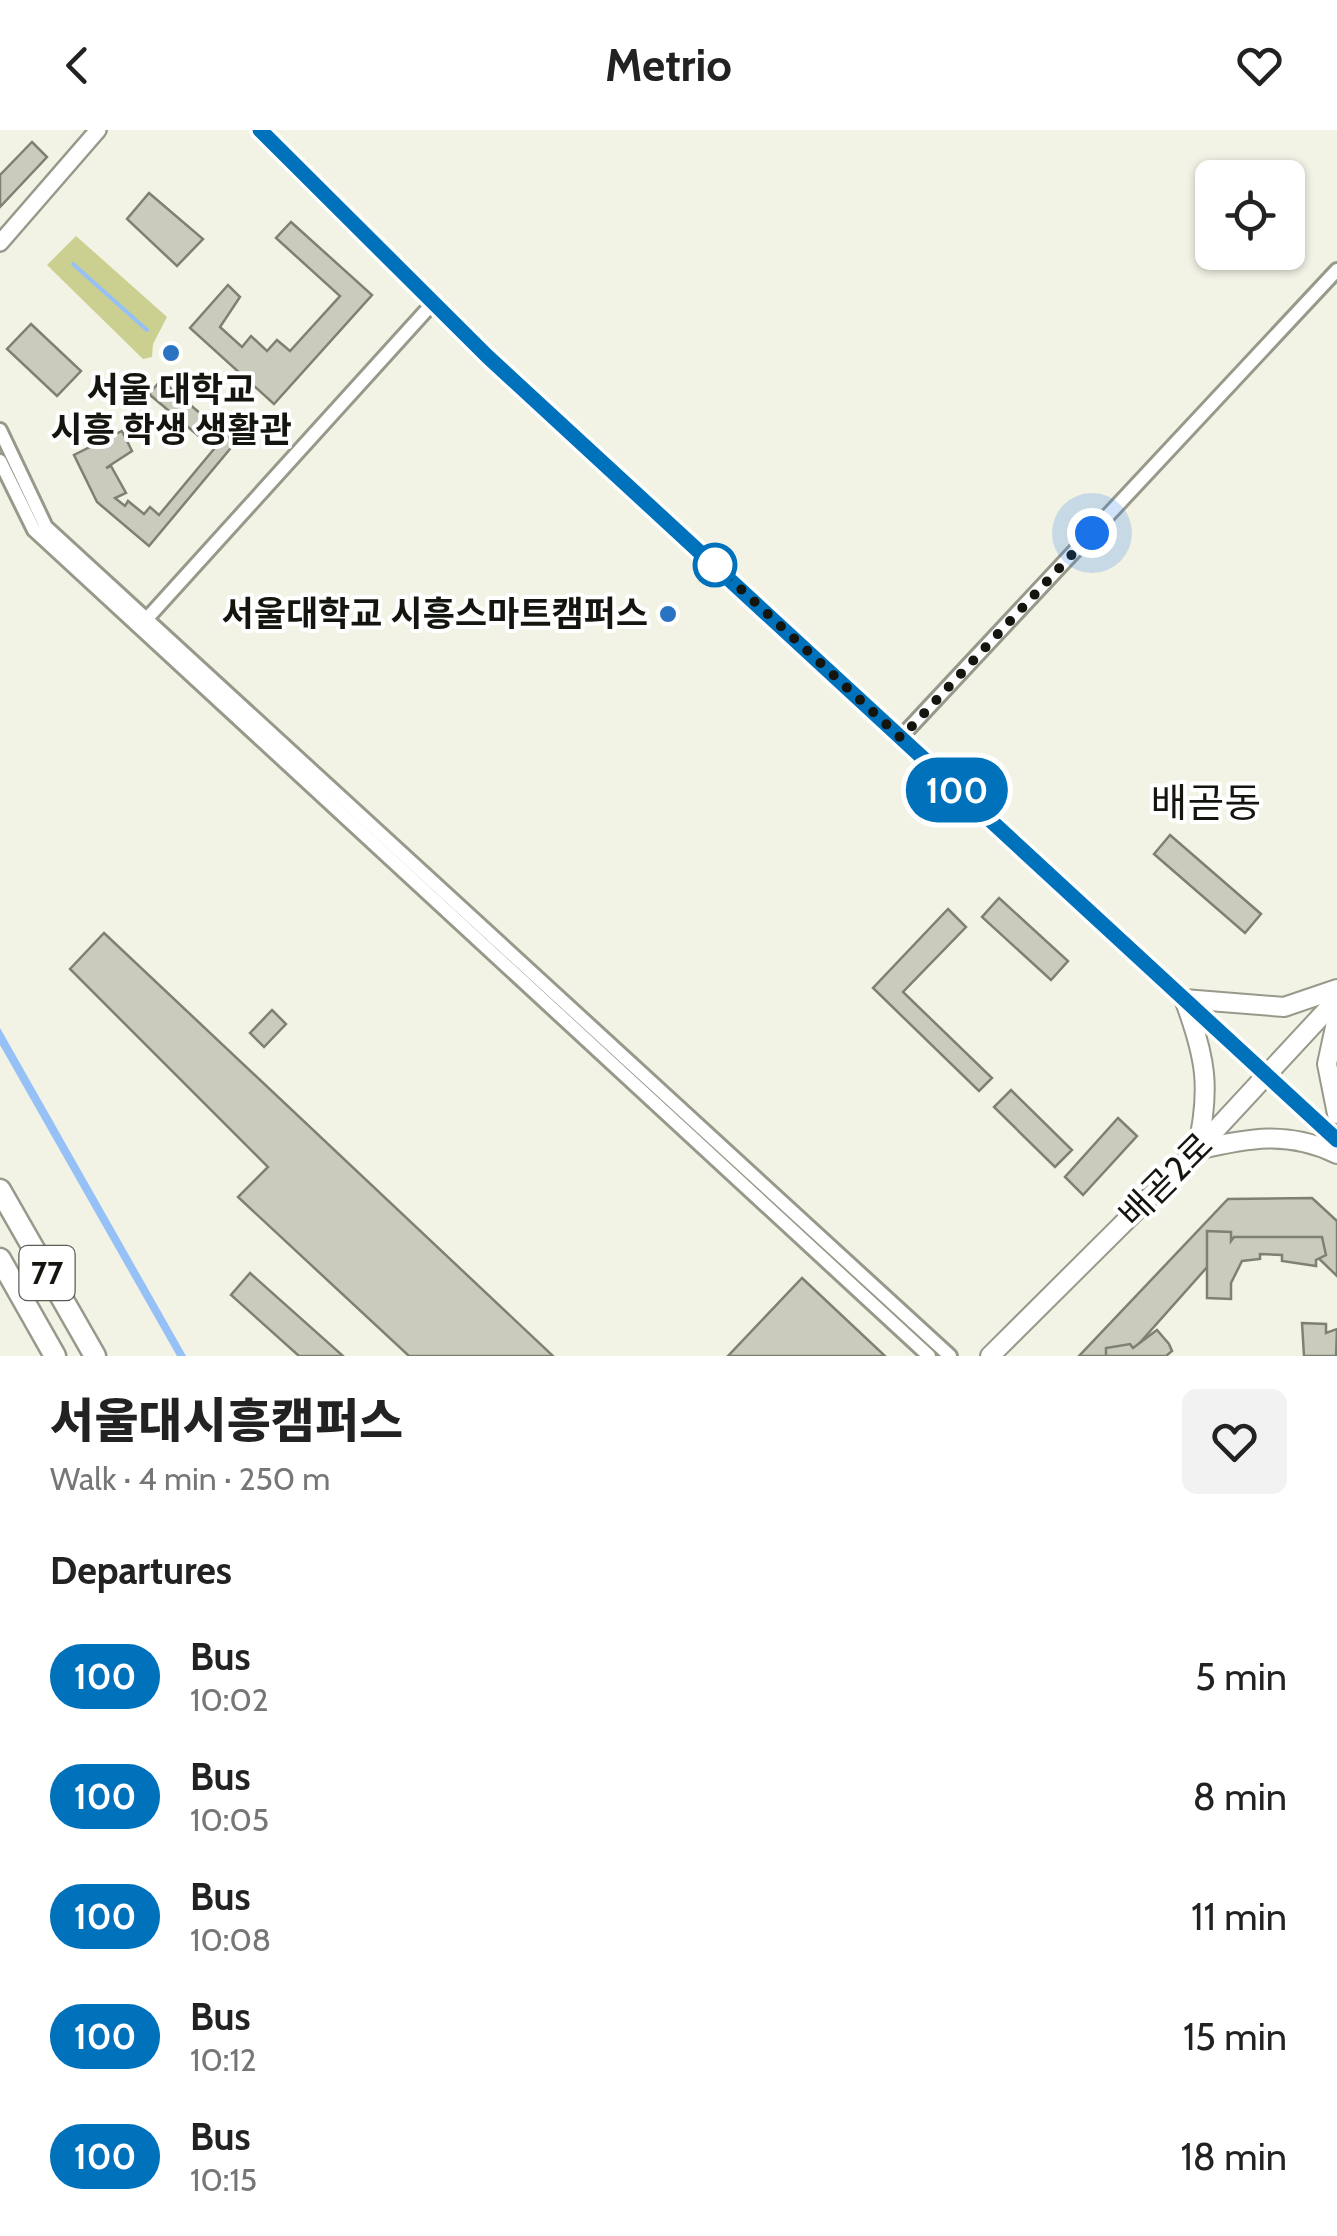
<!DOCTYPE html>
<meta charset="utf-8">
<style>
body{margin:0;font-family:Cabin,"Noto Sans KR",sans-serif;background:#f2f2f2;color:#222;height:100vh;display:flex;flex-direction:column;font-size:38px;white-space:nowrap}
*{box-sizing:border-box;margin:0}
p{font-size:32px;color:#767676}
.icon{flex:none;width:55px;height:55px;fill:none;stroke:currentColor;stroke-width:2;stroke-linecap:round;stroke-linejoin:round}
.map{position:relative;height:1226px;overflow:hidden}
.drawer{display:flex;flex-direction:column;background:#fff;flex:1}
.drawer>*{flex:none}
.badge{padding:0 20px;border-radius:32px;font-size:35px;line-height:65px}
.fabs{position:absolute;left:1195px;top:30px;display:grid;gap:20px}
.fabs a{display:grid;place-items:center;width:110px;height:110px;border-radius:15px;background:#fff;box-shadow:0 2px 8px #0004;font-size:50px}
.you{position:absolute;width:50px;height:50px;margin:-25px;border:8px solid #fff;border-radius:50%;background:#1a73e8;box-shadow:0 0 0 15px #1a73e833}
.map>.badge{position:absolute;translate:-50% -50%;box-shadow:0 0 0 5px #fff}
h2{padding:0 50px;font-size:38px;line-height:90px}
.round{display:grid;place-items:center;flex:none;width:105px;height:105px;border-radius:15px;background:#f2f2f2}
.head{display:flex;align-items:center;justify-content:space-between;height:170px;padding:0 50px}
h1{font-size:48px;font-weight:800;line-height:75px}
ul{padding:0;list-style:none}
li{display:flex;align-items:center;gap:30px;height:120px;padding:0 50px}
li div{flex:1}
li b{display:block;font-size:38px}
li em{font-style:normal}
li .badge{min-width:110px;font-weight:700;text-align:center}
header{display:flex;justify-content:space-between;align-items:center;height:130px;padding:0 50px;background:#fff;font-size:45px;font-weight:800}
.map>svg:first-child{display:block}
.green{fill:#cbd090}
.water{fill:#96c1f6}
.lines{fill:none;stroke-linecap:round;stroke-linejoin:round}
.stream{stroke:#96c1f6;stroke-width:4}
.building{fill:#cacbbd;stroke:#7e8072;stroke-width:2.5}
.minor-casing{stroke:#97998b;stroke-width:18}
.tertiary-casing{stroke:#97998b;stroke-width:20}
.secondary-casing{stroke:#97998b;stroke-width:22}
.primary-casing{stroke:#97998b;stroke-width:25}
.minor{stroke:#fff;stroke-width:12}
.tertiary{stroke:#fff;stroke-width:15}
.secondary{stroke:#fff;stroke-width:18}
.primary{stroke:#fff;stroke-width:20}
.line-casing{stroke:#fff;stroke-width:22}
.line{stroke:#0072bc;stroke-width:15}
.walk{stroke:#151510;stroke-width:10;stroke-dasharray:0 18}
.poi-dot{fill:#2a73c3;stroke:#fff;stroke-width:4}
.stop-dot{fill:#fff;stroke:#0072bc;stroke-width:5}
.labels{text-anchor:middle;stroke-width:8;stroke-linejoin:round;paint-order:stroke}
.shield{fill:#fff;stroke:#5b5b58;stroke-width:2.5}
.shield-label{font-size:32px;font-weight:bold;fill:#151510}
.poi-label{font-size:35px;font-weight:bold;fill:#151510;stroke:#fff}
.street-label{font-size:35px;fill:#151510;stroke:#fff}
.quarter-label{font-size:40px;fill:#151510;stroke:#fff}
</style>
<header><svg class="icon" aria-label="back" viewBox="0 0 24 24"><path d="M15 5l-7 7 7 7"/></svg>Metrio<svg class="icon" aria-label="heart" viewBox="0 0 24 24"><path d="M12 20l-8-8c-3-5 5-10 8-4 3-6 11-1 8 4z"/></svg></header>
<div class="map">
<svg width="1337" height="1226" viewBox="0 0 1337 1226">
<rect width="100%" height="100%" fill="#f2f3e5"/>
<path class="green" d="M 76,106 L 167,187 L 153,214 L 152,227 L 143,229 L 47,135 Z"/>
<path class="water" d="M 0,898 L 186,1226 L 177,1226 L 0,915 Z"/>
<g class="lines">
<path class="stream" d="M 73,134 L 147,200"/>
</g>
<g class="building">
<path d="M 32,12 L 47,27 L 0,77 L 0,45 Z"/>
<path d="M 149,63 L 203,109 L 177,136 L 127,89 Z"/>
<path d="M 291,92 L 372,165 L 274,274 L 190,198 L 228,155 L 240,167 L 220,197 L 242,217 L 251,206 L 267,221 L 277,210 L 290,221 L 340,166 L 276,108 Z"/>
<path d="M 31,194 L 81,241 L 57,266 L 7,219 Z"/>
<path d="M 161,250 L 235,313 L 149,416 L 97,372 L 74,325 L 122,301 L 132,321 L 106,338 L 111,336 L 126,363 L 115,368 L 125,376 L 128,371 L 144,384 L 150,377 L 159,385 L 214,319 L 149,264 Z"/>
<path d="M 1170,705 L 1261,784 L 1245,803 L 1154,724 Z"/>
<path d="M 999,768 L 1068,831 L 1051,850 L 982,787 Z"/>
<path d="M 948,779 L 966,797 L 903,862 L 992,948 L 979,961 L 873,858 Z"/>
<path d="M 104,803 L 553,1226 L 409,1226 L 238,1067 L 268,1037 L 70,839 Z"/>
<path d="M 272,880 L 286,894 L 264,917 L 250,903 Z"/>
<path d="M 1011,960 L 1072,1020 L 1055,1037 L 994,977 Z"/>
<path d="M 1118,988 L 1137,1006 L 1083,1065 L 1065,1047 Z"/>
<path d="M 1312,1068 L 1337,1091 L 1337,1146 L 1307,1117 L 1225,1117 L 1128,1226 L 1079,1226 L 1228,1069 Z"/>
<path d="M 1207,1101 L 1231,1102 L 1231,1111 L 1234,1107 L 1322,1107 L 1326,1125 L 1316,1130 L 1316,1136 L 1282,1131 L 1282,1125 L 1260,1124 L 1260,1129 L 1242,1131 L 1231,1153 L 1231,1169 L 1207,1168 Z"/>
<path d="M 250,1143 L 343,1226 L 299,1226 L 231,1165 Z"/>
<path d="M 802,1148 L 885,1226 L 728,1226 Z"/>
<path d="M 1302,1193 L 1326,1194 L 1326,1203 L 1337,1199 L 1336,1226 L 1304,1226 Z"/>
<path d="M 1157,1200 L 1169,1214 L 1172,1221 L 1166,1226 L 1106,1226 L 1106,1218 L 1130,1214 L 1133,1218 Z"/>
</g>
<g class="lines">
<defs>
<g id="minor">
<path d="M 0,300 L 46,397 L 950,1226"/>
<path d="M 0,331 L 34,400 L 929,1226"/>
<path d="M 143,493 L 433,173"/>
<path d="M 901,607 L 1337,140"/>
</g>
<g id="tertiary">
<path d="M 260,0 L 487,226 L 1337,1010"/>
<path d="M 0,113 L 98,0"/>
</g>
<g id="secondary">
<path d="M 1337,859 L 1284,877 L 1184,869 C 1206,928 1211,958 1197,1020 C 1248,1008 1288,1000 1337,1024"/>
<path d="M 1337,888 L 1327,934 L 1337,984"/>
<path d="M 990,1226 L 1197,1020 L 1337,869"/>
</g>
<g id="primary">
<path d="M 0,1060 L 95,1226"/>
<path d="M 0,1129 L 55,1226"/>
</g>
</defs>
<use href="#minor" class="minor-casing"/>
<use href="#tertiary" class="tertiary-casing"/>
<use href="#secondary" class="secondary-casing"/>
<use href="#primary" class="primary-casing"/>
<use href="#minor" class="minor"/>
<use href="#tertiary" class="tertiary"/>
<use href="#secondary" class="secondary"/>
<use href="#primary" class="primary"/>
</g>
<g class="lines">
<defs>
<path id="line" d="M 260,0 L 487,226 L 1337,1010"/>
</defs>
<use href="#line" class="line-casing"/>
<use href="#line" class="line"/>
<path class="walk" d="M 715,435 L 901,608 L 1092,403"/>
</g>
<g class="poi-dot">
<circle cx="171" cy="223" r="10"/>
<circle cx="668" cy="484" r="10"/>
</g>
<circle class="stop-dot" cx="715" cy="435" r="20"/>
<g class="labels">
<rect class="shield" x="19.5" y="1116" width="55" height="54" rx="8"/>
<g class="shield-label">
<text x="47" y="1154">77</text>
</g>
<g class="poi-label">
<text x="171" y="272">서울 대학교<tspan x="171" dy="40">시흥 학생 생활관</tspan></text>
<text x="648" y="496" text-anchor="end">서울대학교 시흥스마트캠퍼스</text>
</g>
<g class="street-label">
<text transform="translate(1166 1050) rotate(-45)" y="12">배곧2로</text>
</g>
<g class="quarter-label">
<text x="1206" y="687">배곧동</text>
</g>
</g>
</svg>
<div class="fabs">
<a><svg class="icon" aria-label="locate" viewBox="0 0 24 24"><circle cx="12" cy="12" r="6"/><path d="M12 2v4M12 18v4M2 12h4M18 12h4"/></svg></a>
</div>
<div class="you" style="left:1092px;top:403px"></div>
<b class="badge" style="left:957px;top:660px;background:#0072bc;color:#fff">100</b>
</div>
<section class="drawer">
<div class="head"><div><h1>서울대시흥캠퍼스</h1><p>Walk · 4 min · 250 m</p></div><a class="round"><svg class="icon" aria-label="heart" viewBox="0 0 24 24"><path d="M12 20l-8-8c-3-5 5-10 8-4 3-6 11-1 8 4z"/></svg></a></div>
<h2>Departures</h2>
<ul>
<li><span class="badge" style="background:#0072bc;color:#fff">100</span><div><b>Bus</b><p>10:02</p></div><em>5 min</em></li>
<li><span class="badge" style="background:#0072bc;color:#fff">100</span><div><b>Bus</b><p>10:05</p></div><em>8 min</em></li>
<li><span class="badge" style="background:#0072bc;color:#fff">100</span><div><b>Bus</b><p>10:08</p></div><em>11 min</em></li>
<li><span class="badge" style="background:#0072bc;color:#fff">100</span><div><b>Bus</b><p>10:12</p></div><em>15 min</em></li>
<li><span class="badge" style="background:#0072bc;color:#fff">100</span><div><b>Bus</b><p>10:15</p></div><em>18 min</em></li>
</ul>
</section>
